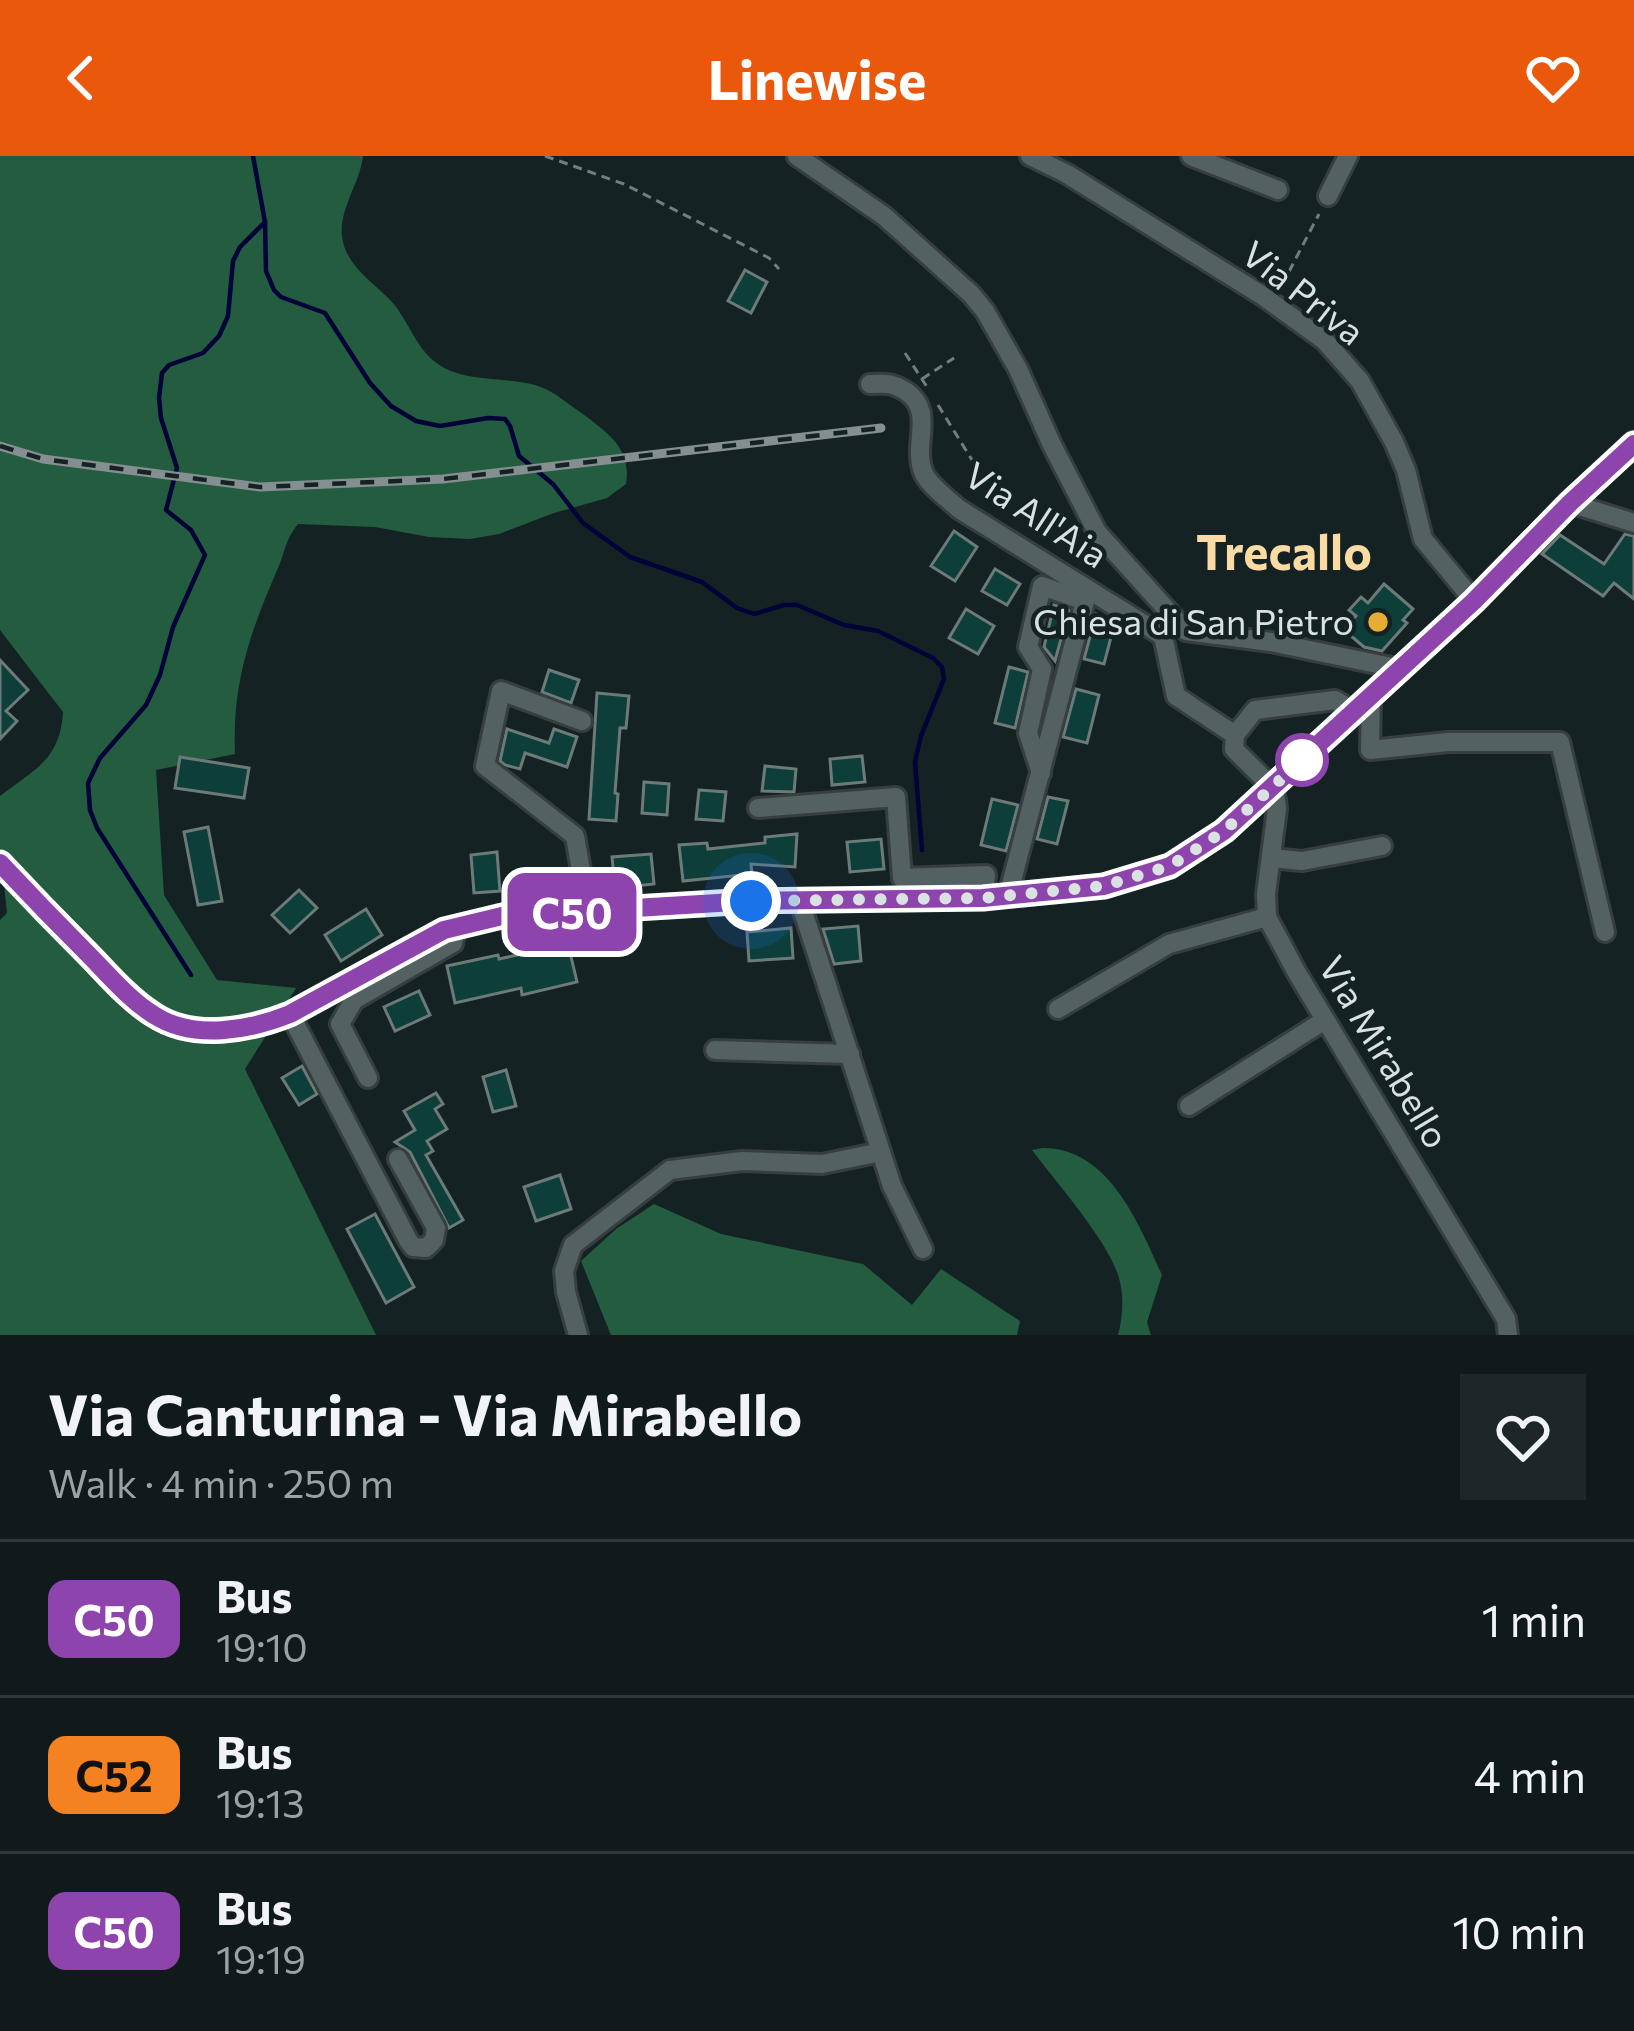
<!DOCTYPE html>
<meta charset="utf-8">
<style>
body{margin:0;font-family:Commissioner,sans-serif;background:#1e2728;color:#f1f3f6;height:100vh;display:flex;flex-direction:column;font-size:45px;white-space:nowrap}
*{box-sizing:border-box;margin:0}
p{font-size:39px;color:#9ca1a3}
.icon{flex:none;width:66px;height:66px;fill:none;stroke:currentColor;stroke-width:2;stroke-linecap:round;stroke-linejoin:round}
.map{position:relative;height:1179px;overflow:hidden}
.sheet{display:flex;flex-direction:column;background:#101a1b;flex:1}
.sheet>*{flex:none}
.badge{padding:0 24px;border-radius:18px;font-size:42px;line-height:78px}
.you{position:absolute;width:60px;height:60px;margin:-30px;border:9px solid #fff;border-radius:50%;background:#1a73e8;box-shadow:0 0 0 18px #1a73e833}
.map>.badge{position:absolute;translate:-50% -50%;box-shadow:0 0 0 6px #fff}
.round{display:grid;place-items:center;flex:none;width:126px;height:126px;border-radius:0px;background:#1e2728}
.summary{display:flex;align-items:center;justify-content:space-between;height:204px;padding:0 48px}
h1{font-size:57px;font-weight:700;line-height:90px}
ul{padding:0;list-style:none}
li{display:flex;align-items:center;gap:36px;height:156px;padding:0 48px;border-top:3px solid #30383a}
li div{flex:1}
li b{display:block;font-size:45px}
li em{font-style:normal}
li .badge{min-width:132px;font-weight:700;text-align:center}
header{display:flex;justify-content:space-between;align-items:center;height:156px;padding:0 48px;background:#ea580c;color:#fff;font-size:54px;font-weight:700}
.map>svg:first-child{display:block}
.forest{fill:#235c3f}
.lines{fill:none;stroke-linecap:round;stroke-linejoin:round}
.stream{stroke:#000337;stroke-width:4.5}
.building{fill:#0e3e39;stroke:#6c7a78;stroke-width:3}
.minor-casing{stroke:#363e40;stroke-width:24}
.major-casing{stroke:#363e40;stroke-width:27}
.path{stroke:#737d7f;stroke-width:3;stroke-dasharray:9 6;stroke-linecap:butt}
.minor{stroke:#536163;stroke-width:18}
.major{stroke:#4695bc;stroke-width:21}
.rail-casing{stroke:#858f91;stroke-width:9}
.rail{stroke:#152224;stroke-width:4.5;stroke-dasharray:14;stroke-linecap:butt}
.line-casing{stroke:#fff;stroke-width:27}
.line{stroke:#8e44ad;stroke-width:18}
.walk{stroke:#d9e1e3;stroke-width:12;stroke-dasharray:0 21.6}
.poi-dot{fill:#e5ad35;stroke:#152224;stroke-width:4.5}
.stop-dot{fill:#fff;stroke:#8e44ad;stroke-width:6}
.labels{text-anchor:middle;stroke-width:9;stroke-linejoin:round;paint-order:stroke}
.street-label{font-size:36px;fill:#d9e1e3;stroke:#152224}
.poi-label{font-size:36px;fill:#d9e1e3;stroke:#152224;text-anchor:end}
.district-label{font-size:48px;font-weight:bold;fill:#fadba3;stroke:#152224}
</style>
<header><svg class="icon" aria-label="back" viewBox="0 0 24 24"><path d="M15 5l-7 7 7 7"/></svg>Linewise<svg class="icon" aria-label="heart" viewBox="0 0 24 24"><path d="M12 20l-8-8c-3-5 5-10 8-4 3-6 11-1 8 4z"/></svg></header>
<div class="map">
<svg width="1634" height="1179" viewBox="0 0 1634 1179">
<rect width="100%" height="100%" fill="#152224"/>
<g class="forest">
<path d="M 0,0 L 363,0 C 360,27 339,53 342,80 C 345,109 372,125 391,145 C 407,162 415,190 434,205 C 463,229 508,219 541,231 C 555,236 568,248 580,256 C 607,276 632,292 626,328 L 607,342 L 554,357 L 499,378 L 470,383 L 429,381 L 375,371 L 298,368 C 286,382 285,396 278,412 C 250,477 232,526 235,598 L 156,614 L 164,739 L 217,824 L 296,832 L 245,913 L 376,1179 L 0,1179 L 0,764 L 7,757 L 0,691 L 0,640 C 35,613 60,604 63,556 L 0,474 Z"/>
<path d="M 1043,992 C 1109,992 1139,1068 1162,1119 L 1147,1166 L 1151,1179 L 1118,1179 C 1123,1161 1124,1139 1119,1122 C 1109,1086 1056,1026 1032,994 Z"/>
<path d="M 654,1048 L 721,1078 L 863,1108 L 912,1149 L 941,1113 L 1020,1165 L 1017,1179 L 611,1179 L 581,1105 L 616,1073 Z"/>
</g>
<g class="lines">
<g class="stream">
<path d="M 253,0 L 265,66 L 266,115 L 274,134 L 281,141 L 325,157 L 370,227 L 391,250 L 416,265 L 440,270 L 488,262 L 505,263 L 510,270 L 519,300 L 553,328 L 583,367 L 630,401 L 702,426 L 737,452 L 754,458 L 784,449 L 797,449 L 844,469 L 878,475 L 933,502 L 942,511 L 944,523 L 921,580 L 915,606 L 922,694"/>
<path d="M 191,819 L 97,672 L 90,654 L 88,627 L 100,602 L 146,549 L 160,519 L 173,471 L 205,399 L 191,374 L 166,354 L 177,312 L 161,262 L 159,242 L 162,217 L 169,209 L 203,197 L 219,180 L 228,160 L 233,105 L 240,91 L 265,66"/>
</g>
</g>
<g class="building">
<path d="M 745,114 L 767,126 L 751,157 L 728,145 Z"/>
<path d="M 954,375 L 977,391 L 955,425 L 931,410 Z"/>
<path d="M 1625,378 L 1634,380 L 1634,443 L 1614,427 L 1603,440 L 1542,398 L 1560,379 L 1604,408 Z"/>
<path d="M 995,413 L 1020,428 L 1007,449 L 982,435 Z"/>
<path d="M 1384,428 L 1413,453 L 1403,464 L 1407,467 L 1382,495 L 1364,491 L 1344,474 L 1356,460 L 1349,454 L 1361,441 L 1368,447 Z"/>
<path d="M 1054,449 L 1069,454 L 1055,505 L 1044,491 Z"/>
<path d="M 966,453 L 994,470 L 978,498 L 949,482 Z"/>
<path d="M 1096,458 L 1115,466 L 1104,508 L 1084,503 Z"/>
<path d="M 0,504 L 28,534 L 6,555 L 17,565 L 0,583 Z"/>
<path d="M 1009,511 L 1028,516 L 1015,572 L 995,567 Z"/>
<path d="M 549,514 L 579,524 L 571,547 L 542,536 Z"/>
<path d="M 1076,533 L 1099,539 L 1087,587 L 1063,581 Z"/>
<path d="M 597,537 L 629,540 L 626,572 L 620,572 L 615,637 L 618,638 L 616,665 L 589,663 Z"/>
<path d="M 507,573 L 549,587 L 554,573 L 577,581 L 567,611 L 525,597 L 520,613 L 505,609 L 500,605 Z"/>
<path d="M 862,600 L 865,626 L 832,629 L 830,603 Z"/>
<path d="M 180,601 L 249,612 L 244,642 L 175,632 Z"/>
<path d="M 765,610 L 796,613 L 794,636 L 762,635 Z"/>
<path d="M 644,626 L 669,628 L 667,659 L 642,657 Z"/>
<path d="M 699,634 L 726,636 L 723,665 L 696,663 Z"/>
<path d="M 1048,641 L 1068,645 L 1057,688 L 1037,683 Z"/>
<path d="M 992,643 L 1018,649 L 1006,695 L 981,689 Z"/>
<path d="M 208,671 L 222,745 L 198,749 L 184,676 Z"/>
<path d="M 797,678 L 795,711 L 751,708 L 752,718 L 683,725 L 679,689 L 707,687 L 708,693 L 765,687 L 765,681 Z"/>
<path d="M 881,683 L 884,713 L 850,716 L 847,686 Z"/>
<path d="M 497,696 L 500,735 L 474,737 L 471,699 Z"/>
<path d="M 651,698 L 654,728 L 615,732 L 612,701 Z"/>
<path d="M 299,734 L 317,752 L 290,777 L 272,759 Z"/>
<path d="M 366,753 L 382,779 L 341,805 L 325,779 Z"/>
<path d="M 858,770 L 861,805 L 834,808 L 823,773 Z"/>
<path d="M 791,772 L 793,802 L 749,805 L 747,776 Z"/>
<path d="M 568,788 L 577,826 L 522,839 L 521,832 L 455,847 L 447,810 L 498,799 L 499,803 Z"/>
<path d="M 419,835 L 430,859 L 395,875 L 384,851 Z"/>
<path d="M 302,910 L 317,938 L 299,949 L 282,922 Z"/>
<path d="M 506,914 L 516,950 L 493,956 L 483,921 Z"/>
<path d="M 436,937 L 443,948 L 435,953 L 447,973 L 427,985 L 433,995 L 426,999 L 463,1064 L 449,1072 L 410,996 L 395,986 L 415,974 L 404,955 Z"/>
<path d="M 560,1019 L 571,1053 L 536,1065 L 524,1031 Z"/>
<path d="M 375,1058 L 414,1131 L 386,1147 L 347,1073 Z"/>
</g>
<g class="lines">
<defs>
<g id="minor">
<path d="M 797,0 L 884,60 L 971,138 L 985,155 L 1018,213 L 1052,289 L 1097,376 L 1186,475 L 1271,486 L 1401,513"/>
<path d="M 1030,0 L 1067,18 L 1263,140 L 1325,185 L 1360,225 L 1394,286 L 1406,314 L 1423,383 L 1474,445"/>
<path d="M 1191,0 L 1278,34"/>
<path d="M 1328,40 L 1348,0"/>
<path d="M 870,228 C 887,227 893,227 907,236 C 936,257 911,289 924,318 C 931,331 948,343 959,353 L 1163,480 L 1176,540 L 1235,579"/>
<path d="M 1570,347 L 1634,367"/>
<path d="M 1371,540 L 1370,594 L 1448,586 L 1560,586 L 1605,776"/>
<path d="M 1355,556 L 1335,544 L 1255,554 L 1235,579 L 1234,593 L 1272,631 L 1276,644 L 1277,653 L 1266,738 L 1267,761 L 1297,817 L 1506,1163 L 1508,1179"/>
<path d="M 582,565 L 501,535 L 485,610 L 575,680 L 588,755"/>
<path d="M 758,652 L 896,641 L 902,722 L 986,719 L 983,742"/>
<path d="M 1271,702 L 1302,705 L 1382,690"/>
<path d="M 1008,740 L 1085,445 L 1042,430 L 1028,491 L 1042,513 L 1028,577 L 1041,617"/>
<path d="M 800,746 L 892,1030 L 923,1093"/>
<path d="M 1058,853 L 1169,788 L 1267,761"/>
<path d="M 290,858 L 408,1084 L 413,1091 L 426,1092 L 434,1084 L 436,1072 L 398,1003"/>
<path d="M 715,894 L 850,898"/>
<path d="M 368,922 L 340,868 L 354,844 L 453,787 L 456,771"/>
<path d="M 1189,950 L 1325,864"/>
<path d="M 578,1179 L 566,1136 L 564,1115 L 573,1089 L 670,1014 L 742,1005 L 822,1008 L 881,996"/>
</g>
<path id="major" d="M 0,707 C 28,737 57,766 85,795 C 106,817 128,843 154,860 C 194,885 250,874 290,858 L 444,774 L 502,760 L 751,745 L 983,742 L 1104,730 L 1170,710 L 1224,675 L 1474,445 L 1570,347 L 1634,287"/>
</defs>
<use href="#minor" class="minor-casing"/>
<use href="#major" class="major-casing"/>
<g class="path">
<path d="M 545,0 L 624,28 L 769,102 L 779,113"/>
<path d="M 1282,129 L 1319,58"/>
<path d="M 905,197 L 927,231"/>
<path d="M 922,223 L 954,202"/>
<path d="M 938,249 L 972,304"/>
</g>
<use href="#minor" class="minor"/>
<use href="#major" class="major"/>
<defs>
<path id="rail" d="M 0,290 L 43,303 L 260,331 L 443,323 L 881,272"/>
</defs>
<use href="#rail" class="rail-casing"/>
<use href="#rail" class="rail"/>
</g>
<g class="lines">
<defs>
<path id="line" d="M 0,707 C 28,737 56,766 85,795 C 107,817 128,843 154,859 C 194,885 250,874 290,858 L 444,774 L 502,760 L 751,745 L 983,742 L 1104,730 L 1170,710 L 1224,675 L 1474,445 L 1570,347 L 1634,288"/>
</defs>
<use href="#line" class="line-casing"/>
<use href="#line" class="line"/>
<path class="walk" d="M 751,745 L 983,742 L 1104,730 L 1170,710 L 1224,675 L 1302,604"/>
</g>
<circle class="poi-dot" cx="1378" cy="466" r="12"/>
<circle class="stop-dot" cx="1302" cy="604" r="24"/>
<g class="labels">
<g class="street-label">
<text transform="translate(1303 137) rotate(38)" y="13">Via Priva</text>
<text transform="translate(1036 359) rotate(33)" y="13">Via All'Aia</text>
<text transform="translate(1384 896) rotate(59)" y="13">Via Mirabello</text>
</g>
<g class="poi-label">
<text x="1354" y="479">Chiesa di San Pietro</text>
</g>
<g class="district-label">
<text x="1284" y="414">Trecallo</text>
</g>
</g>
</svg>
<div class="you" style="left:751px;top:745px"></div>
<b class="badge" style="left:572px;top:756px;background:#8e44ad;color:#fff">C50</b>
</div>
<section class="sheet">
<div class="summary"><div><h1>Via Canturina - Via Mirabello</h1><p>Walk · 4 min · 250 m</p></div><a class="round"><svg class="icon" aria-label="heart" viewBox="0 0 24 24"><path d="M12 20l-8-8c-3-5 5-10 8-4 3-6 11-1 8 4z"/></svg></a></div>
<ul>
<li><span class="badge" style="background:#8e44ad;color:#fff">C50</span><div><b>Bus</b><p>19:10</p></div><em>1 min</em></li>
<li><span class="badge" style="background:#f58220;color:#111">C52</span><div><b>Bus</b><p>19:13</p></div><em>4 min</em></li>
<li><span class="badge" style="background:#8e44ad;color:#fff">C50</span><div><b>Bus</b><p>19:19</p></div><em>10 min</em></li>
</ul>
</section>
